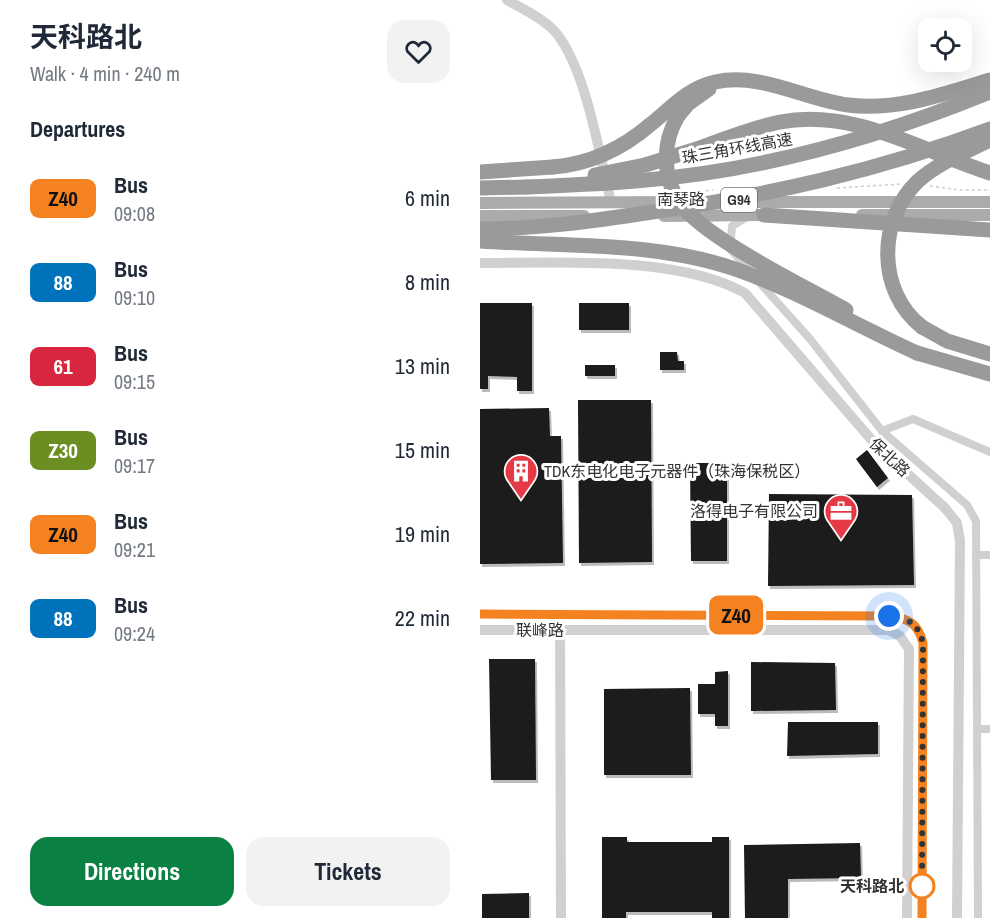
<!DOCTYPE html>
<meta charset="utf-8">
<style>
body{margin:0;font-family:"Archivo Narrow","Noto Sans SC",sans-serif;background:#f2f2f3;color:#1f2937;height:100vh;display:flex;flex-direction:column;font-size:22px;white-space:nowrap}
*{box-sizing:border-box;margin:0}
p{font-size:20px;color:#747a83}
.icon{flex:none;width:33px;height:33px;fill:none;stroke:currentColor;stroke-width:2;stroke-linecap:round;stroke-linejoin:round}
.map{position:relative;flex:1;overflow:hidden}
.details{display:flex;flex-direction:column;background:#fff;width:480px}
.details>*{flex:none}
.badge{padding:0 12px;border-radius:9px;font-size:21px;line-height:39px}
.fabs{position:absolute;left:438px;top:18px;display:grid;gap:12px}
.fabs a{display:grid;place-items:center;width:54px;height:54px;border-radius:12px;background:#fff;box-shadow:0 6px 24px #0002;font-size:30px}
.you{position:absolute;width:30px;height:30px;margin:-15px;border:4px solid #fff;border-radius:50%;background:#1a73e8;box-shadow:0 0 0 9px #1a73e833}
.map>.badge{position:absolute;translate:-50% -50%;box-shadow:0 0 0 3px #fff}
h2{padding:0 30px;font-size:22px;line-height:54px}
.round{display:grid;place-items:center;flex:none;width:63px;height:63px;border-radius:18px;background:#f2f2f3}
.head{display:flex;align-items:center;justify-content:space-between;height:102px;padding:0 30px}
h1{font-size:28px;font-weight:700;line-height:45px}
.primary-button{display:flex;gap:12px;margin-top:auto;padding:12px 30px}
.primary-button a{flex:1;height:69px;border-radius:18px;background:#0b8043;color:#fff;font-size:24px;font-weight:700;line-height:69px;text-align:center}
.primary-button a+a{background:#f2f2f3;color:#1f2937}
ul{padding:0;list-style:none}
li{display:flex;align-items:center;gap:18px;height:84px;padding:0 30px}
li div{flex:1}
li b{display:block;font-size:22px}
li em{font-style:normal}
li .badge{min-width:66px;font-weight:700;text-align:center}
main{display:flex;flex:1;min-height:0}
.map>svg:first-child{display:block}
.building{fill:#1a1a1a;filter:url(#shadow)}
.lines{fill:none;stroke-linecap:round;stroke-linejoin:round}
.path{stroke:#cdcdcd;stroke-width:1.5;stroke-dasharray:3 3;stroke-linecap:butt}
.minor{stroke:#d0d0d0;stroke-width:8}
.tertiary{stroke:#d0d0d0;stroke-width:10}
.primary{stroke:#ababab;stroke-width:12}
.motorway{stroke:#9a9a9a;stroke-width:15}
.motorway-bridge{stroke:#9a9a9a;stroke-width:15}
.line-casing{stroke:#fff;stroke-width:14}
.line{stroke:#f58220;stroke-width:9}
.walk{stroke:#333;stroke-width:6;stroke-dasharray:0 10.8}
.stop-dot{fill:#fff;stroke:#f58220;stroke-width:3}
.labels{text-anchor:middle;stroke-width:6;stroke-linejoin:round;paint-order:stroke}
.shield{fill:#fff;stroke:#707070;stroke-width:1.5}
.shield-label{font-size:15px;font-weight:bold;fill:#333}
.street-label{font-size:16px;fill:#333;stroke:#fff}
.poi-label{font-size:16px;fill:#333;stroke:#fff;text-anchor:start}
.stop-label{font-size:16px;font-weight:bold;fill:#333;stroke:#fff;text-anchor:end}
</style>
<main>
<section class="details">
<div class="head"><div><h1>天科路北</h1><p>Walk · 4 min · 240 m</p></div><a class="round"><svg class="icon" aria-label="heart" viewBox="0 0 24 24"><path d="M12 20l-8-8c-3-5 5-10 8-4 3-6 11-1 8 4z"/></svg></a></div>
<h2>Departures</h2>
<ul>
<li><span class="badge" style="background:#f58220;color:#111">Z40</span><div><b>Bus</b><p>09:08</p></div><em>6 min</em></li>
<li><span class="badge" style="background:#0072bc;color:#fff">88</span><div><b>Bus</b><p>09:10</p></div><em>8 min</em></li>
<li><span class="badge" style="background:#d7263d;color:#fff">61</span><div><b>Bus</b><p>09:15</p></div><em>13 min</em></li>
<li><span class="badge" style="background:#6b8e23;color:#fff">Z30</span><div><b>Bus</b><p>09:17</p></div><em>15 min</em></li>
<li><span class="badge" style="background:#f58220;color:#111">Z40</span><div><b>Bus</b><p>09:21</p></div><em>19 min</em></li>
<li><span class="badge" style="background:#0072bc;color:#fff">88</span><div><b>Bus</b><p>09:24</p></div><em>22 min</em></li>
</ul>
<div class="primary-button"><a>Directions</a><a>Tickets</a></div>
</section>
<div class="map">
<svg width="510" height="918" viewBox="0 0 510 918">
<defs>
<filter id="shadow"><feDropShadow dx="2" dy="3" stdDeviation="0" flood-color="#0004"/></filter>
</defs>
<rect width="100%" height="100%" fill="#fff"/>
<g class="building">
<path d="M 0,303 L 52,303 L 52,391 L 37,391 L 37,377 L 8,376 L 8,389 L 0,389 Z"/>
<rect x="99" y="303" width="50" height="27"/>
<path d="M 180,352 L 197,352 L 198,361 L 204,361 L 204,370 L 180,370 Z"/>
<rect x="105" y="365" width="30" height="11"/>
<path d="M 98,400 L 171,400 L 172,562 L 99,563 Z"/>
<path d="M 69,408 L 70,436 L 81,436 L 83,563 L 0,564 L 0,409 Z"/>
<path d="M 387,450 L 408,478 L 397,487 L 376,459 Z"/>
<path d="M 210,463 L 247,463 L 247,561 L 211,561 Z"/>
<path d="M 289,494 L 432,495 L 434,585 L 288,586 Z"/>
<path d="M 9,659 L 55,659 L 56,780 L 11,780 Z"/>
<path d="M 271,662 L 355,663 L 356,710 L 271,711 Z"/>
<path d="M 248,671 L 248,726 L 235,726 L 235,714 L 218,714 L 218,684 L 235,684 L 235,672 Z"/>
<path d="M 210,688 L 211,775 L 124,775 L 124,689 Z"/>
<path d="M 308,722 L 398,722 L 398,754 L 307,756 Z"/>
<path d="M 122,837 L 147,837 L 147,842 L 232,842 L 232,837 L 249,837 L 249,918 L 232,918 L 232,912 L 146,912 L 146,918 L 122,918 Z"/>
<path d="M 380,843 L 381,878 L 308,879 L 308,918 L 265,918 L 264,845 Z"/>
<path d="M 49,893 L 49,918 L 2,918 L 2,894 Z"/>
</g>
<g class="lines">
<g class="path">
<path d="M 450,186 L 480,190 L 510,190"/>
<path d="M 357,188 L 421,184"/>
<path d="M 208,193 L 233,190"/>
</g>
<g class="minor">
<path d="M 267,217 L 252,226 L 250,249 L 270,271"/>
<path d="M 279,282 L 330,339 L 402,431 L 487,505 L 496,521 L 498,918"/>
<path d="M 402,431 L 433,419 L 510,452"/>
<path d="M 496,555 L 510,555"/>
<path d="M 497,729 L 510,729"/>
</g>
<g class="tertiary">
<path d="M 27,0 C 44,10 65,19 77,34 C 107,73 119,154 131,202"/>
<path d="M 0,263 C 78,263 197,255 265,293 L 396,445 L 465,508 L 477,523 L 480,541 L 477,918"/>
<path d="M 0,614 L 409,616 C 428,618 438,623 443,643 L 442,918"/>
<path d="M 80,614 L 81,918"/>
<path d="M 0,630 L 409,630 L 420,636 L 429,649 L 427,918"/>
</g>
<g class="primary">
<path d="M 259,202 L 510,202"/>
<path d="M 0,203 L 200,202"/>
<path d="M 382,215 L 510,215"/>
<path d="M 0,216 L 104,216"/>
<path d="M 184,216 L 293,215"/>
</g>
<g class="motorway">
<path d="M 198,116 L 208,104 L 229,89"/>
<path d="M 217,149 C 244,139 271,128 300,122 C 375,108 441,151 510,173"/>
<path d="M 0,172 L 73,167"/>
<path d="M 0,188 L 47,187"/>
<path d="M 284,215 L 510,230"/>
<path d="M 442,327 L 467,341 L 510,354"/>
<path d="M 437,353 L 510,374"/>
</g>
<g class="motorway-bridge">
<path d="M 198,116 C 182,143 182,177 200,203 C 224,238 326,287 366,310"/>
<path d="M 73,167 C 111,164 142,149 171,124 C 191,108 208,88 235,82 C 281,72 323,99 368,105 C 417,111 464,94 510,80"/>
<path d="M 115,175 L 165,165 L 217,149"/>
<path d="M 47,187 C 87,185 126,184 166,180 C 285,170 400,137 510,92"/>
<path d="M 0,229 C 58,229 114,221 172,212 C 290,195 397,171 510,129"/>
<path d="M 0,241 C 86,247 176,241 258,270 C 320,292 377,326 437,353"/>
<path d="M 442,327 C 397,292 397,220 438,181 C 458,163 486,152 510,140"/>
</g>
</g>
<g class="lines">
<defs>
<path id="line" d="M 0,614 L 409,616 C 428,618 438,623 443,643 L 442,918"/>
</defs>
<use href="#line" class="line-casing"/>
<use href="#line" class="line"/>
<path class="walk" d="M 409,616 C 428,618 438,623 443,643 L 442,886"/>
</g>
<defs>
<symbol id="building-pin" viewBox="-11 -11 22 30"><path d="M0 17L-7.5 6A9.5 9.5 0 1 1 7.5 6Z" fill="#e63946" stroke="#fff"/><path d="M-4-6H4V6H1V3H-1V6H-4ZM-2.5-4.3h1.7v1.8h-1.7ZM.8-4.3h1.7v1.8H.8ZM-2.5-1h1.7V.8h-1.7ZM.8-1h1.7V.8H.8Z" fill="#fff"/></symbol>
<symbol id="office-pin" viewBox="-11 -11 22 30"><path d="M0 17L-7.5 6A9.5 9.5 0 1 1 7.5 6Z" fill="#e63946" stroke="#fff"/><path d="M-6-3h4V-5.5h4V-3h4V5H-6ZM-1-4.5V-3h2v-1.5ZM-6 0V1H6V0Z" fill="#fff"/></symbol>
</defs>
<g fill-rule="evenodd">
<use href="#building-pin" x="22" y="452" width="38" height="52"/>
<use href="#office-pin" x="342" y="492" width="38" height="52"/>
</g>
<circle class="stop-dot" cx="442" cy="886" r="12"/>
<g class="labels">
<rect class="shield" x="241" y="188" width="36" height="24" rx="4.5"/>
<g class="shield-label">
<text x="259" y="205">G94</text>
</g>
<g class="street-label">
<text transform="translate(257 148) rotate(-10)" y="6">珠三角环线高速</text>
<text x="201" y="205">南琴路</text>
<text transform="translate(410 457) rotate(43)" y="6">保北路</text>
<text x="60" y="636">联峰路</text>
</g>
<g class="poi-label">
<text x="64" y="477">TDK东电化电子元器件（珠海保税区）</text>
<text x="338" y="517" text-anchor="end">洛得电子有限公司</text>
</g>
<g class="stop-label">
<text x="424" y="892">天科路北</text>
</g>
</g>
</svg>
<div class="fabs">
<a><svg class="icon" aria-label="locate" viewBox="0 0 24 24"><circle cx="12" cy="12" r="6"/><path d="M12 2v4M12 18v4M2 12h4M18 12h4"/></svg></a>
</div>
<div class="you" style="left:409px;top:616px"></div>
<b class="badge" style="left:256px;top:615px;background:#f58220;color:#111">Z40</b>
</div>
</main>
